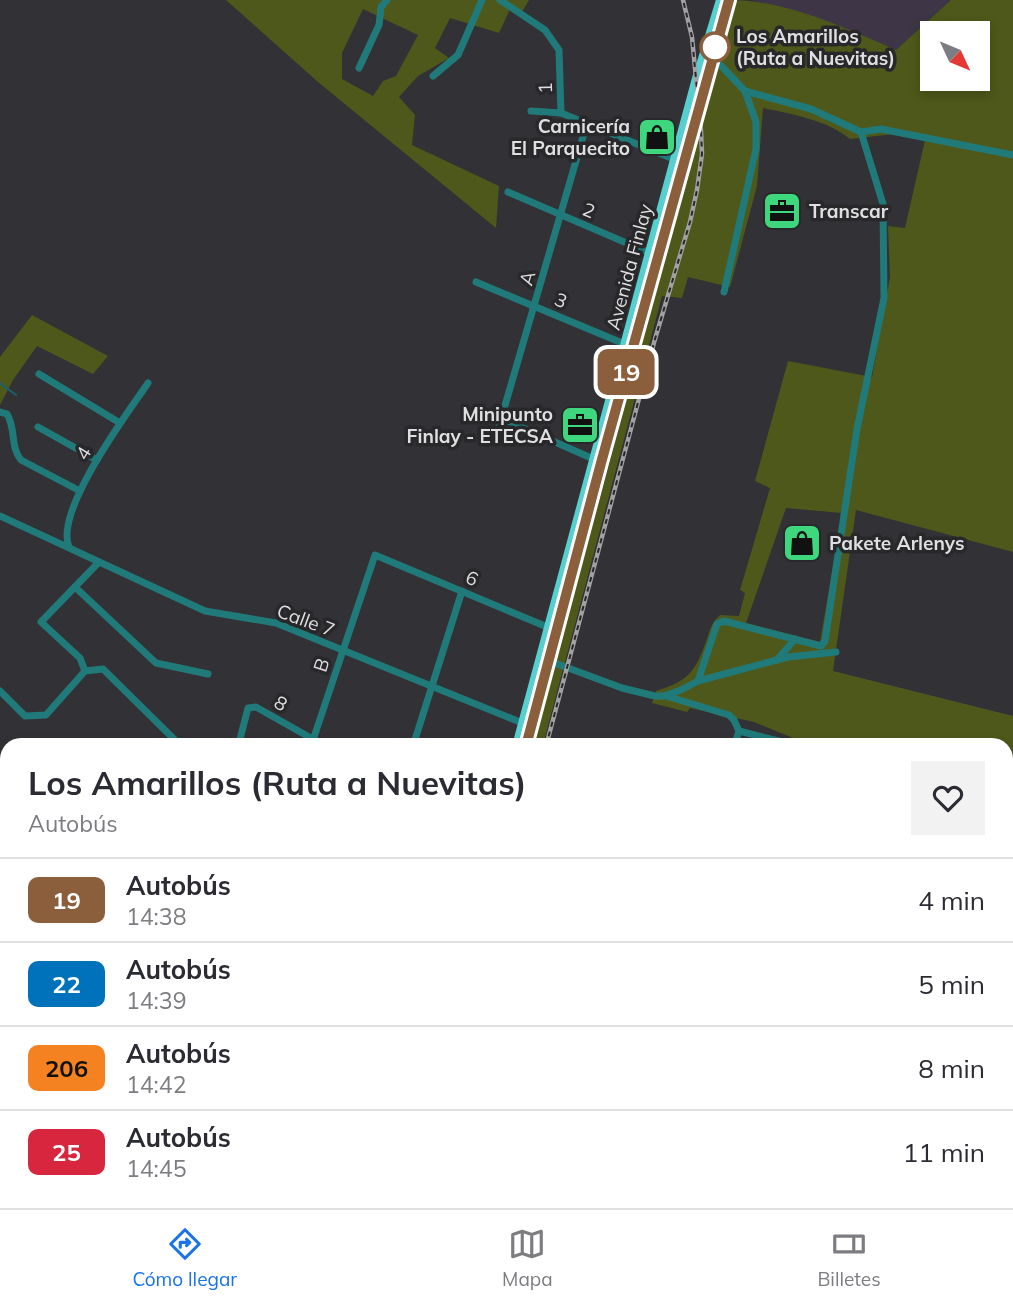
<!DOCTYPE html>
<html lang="es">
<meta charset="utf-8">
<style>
body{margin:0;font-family:Mulish,sans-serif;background:#f2f2f3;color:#2b2b33;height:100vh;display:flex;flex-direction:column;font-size:26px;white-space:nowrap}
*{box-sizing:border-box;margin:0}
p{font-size:23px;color:#7c7c81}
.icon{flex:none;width:38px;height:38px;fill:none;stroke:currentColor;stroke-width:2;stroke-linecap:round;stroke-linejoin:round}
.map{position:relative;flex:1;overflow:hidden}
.side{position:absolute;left:0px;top:738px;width:1013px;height:471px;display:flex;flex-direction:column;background:#fff;border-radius:21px 21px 0 0;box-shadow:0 4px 10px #0003}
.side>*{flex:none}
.badge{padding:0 14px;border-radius:10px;font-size:24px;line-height:46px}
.needle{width:46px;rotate:134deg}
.tools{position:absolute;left:920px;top:21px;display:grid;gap:14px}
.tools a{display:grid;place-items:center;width:70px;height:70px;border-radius:0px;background:#fff;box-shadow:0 4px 10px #0003;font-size:35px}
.map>.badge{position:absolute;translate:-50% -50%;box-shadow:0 0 0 4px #fff}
.round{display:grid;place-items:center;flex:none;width:74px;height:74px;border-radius:0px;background:#f2f2f3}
.head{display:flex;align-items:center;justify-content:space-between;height:119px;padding:0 28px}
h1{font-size:33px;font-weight:700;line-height:52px}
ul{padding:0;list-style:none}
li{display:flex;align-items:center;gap:21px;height:84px;padding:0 28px;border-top:2px solid #e1e1e2}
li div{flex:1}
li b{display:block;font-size:26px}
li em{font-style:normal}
li .badge{min-width:77px;font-weight:700;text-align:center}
.dock{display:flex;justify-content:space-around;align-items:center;height:98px;border-top:2px solid #e1e1e2;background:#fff;font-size:19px;color:#7c7c81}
.dock a{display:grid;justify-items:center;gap:4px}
.dock .active{color:#1a73e8}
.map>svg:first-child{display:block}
.medical{fill:#3e3646}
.green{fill:#4e581a;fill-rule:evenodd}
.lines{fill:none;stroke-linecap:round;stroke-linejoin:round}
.stream{stroke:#1a6171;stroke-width:2}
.minor{stroke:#207a7a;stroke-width:7}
.highway{stroke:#56d0cf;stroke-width:10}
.rail-casing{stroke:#a1a1a4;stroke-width:4.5}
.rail{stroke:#28282b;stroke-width:2;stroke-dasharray:5;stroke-linecap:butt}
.line-casing{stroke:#fff;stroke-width:16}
.line{stroke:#8b5e3c;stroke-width:10}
.stop-dot{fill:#fff;stroke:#8b5e3c;stroke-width:3.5}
.labels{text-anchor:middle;stroke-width:7;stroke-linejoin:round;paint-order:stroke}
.stop-label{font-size:19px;font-weight:bold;fill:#dfdfe1;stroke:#28282b;text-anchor:start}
.street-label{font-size:19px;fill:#dfdfe1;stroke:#28282b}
.poi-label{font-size:19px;font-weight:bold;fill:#dfdfe1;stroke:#28282b;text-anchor:end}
</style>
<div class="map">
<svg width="1013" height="1208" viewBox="0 0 1013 1208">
<rect width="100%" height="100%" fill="#323135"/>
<path class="medical" d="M 752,0 L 951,0 L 896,50 L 821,20 Z"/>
<g class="green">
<path d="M 226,0 L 529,0 L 522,12 L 512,5 L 499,33 L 450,18 L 435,48 L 449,58 L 418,76 L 399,97 L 415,115 L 412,145 L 499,186 L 496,228 L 318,82 ZM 363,9 L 418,35 L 396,76 L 383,81 L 373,96 L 342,79 L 342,53 Z"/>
<path d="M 729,0 C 786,0 845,28 896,50 L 951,0 L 1013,0 L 1013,552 L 856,510 L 833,671 L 1013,716 L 1013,929 L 1006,927 L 1006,746 L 810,745 L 754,722 L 690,708 L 687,712 L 652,703 L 656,691 C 690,680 695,672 707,639 C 710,629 712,622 720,615 L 739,616 L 745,593 L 740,590 L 770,488 L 755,481 L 788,361 L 872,377 L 890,277 L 888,226 L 905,228 L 925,140 L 894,134 L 850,139 C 827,120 792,114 763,108 L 757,186 L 730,287 L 688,277 L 682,298 L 662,296 L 543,745 L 533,746 L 680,203 ZM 933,33 L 978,33 L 978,79 L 933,79 ZM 786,508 L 842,513 L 820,642 L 746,623 Z"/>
<path d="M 32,315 L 108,356 L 93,374 L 37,346 L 13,380 L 0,405 L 0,357 Z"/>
<path d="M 7,977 L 7,1202 L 109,1202 L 115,1208 L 0,1208 L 0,984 Z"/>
<path d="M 1013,989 L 1013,1208 L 437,1208 L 438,1202 L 1006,1202 L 1006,1019 Z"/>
</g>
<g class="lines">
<g class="stream">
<path d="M 0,383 L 16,395"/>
<path d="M 0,1051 L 7,1052"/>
</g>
<g class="minor">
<path d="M 500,0 L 545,30 L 559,50 L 561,113"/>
<path d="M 359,68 L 379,25 L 381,7 L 387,0"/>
<path d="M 433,76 L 458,55 L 482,0"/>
<path d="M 531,111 L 561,113 L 676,160"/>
<path d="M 861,132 L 881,129 L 1013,155"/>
<path d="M 508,192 L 652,254"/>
<path d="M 476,282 L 627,345"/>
<path d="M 724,292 L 756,149 L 756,122 L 745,91"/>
<path d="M 39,374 L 120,423"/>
<path d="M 0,412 L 7,414 C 16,428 10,447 21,460 L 80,491"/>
<path d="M 503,419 L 598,461"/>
<path d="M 38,427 L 97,460"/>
<path d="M 495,440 L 587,123"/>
<path d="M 0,516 L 205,611 L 276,623 L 525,724"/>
<path d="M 69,547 C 54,511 127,414 148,383"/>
<path d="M 75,587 L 156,663 L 208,674"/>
<path d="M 544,659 L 622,688 L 655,696 L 664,696 L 681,690 L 698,681 L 788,657 L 836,652"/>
<path d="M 777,660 L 795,639"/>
<path d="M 85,671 L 80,658 L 41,622 L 99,562"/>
<path d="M 698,681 L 717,624 L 724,621 L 821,646 L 825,641 L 857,429 L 884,298 L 883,204 L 861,132 L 811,109 L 745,91 L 711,55"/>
<path d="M 0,691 L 25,716 L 46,715 L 85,671 L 103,669 L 181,746"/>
<path d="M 666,696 L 729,715 L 734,720 L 739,731 L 734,746"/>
<path d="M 739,731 L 778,741 L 776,746"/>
<path d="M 240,739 L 248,708 L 256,707 L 325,746"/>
<path d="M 311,746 L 375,555 L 552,629"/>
<path d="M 413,746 L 462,591"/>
<path d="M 0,801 L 7,807"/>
<path d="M 0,812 L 7,819"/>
<path d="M 0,906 L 7,913"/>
<path d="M 185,1202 L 192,1208"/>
<path d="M 274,1206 L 278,1208"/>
<path d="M 215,1208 L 221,1202"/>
<path d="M 319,1208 L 321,1202"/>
</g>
<g class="highway">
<path d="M 517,746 L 696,82 L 721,0"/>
<path d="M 526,746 L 601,463 L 729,0"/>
<path d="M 397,1208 L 398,1202"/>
<path d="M 405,1208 L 406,1202"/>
</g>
<defs>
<g id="rail">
<path d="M 546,746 L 655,339 L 690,222 L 697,190 L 702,154 L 701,131 L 692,37 L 683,0"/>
<path d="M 425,1208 L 426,1202"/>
</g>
</defs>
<use href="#rail" class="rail-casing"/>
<use href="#rail" class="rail"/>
</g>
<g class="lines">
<defs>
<path id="line" d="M 526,746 L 601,463 L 729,0"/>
</defs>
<use href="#line" class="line-casing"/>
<use href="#line" class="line"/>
</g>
<defs>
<symbol id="shop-square" viewBox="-11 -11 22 22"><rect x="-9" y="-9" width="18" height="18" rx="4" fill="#3ed77d" stroke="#28282b"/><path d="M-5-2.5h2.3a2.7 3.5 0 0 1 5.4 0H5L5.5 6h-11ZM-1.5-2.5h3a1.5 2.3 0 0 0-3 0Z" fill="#111"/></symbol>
<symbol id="office-square" viewBox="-11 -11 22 22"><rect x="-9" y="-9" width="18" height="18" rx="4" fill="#3ed77d" stroke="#28282b"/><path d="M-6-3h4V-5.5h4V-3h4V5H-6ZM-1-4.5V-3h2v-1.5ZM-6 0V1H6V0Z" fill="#111"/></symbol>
</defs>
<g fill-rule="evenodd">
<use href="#shop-square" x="635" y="115" width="44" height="44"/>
<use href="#office-square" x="760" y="189" width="44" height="44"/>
<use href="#office-square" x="558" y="403" width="44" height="44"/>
<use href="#shop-square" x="780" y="521" width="44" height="44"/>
</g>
<circle class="stop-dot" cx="715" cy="47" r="14"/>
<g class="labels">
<g class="stop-label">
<text x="736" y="43">Los Amarillos<tspan x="736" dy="22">(Ruta a Nuevitas)</tspan></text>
</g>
<g class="street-label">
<text transform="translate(545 88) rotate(-92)" y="7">1</text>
<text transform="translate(589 210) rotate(23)" y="7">2</text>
<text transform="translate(629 267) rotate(-75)" y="7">Avenida Finlay</text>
<text transform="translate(527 278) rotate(-74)" y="7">A</text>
<text transform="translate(561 300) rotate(23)" y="7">3</text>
<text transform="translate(83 453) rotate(-58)" y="7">4</text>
<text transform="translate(472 578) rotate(23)" y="7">6</text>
<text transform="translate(306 620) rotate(20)" y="7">Calle 7</text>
<text transform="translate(321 665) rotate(-72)" y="7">B</text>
<text transform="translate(281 703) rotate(30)" y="7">8</text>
</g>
<g class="poi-label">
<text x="630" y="133">Carnicería<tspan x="630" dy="22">El Parquecito</tspan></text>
<text x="809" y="218" text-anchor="start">Transcar</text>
<text x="553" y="421">Minipunto<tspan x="553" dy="22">Finlay - ETECSA</tspan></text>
<text x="829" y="550" text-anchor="start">Pakete Arlenys</text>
</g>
</g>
</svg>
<div class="tools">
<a><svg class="needle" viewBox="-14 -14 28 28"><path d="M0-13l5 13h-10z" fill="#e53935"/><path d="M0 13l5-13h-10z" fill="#7c7c81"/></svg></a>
</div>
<b class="badge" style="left:626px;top:372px;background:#8b5e3c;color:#fff">19</b>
<section class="side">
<div class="head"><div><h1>Los Amarillos (Ruta a Nuevitas)</h1><p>Autobús</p></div><a class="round"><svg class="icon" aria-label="heart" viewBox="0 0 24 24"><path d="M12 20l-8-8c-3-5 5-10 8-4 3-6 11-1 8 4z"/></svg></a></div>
<ul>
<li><span class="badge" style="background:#8b5e3c;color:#fff">19</span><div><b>Autobús</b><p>14:38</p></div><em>4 min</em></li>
<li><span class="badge" style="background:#0072bc;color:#fff">22</span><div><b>Autobús</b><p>14:39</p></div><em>5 min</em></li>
<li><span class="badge" style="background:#f58220;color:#111">206</span><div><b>Autobús</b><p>14:42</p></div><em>8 min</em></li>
<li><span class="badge" style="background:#d7263d;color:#fff">25</span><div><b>Autobús</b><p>14:45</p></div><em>11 min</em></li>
</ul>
</section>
</div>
<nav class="dock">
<a class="active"><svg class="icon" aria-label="directions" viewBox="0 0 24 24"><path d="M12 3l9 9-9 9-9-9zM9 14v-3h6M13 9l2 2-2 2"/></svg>Cómo llegar</a>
<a><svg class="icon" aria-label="map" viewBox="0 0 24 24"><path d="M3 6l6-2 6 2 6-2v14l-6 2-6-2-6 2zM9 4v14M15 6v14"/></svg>Mapa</a>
<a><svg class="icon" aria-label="tickets" viewBox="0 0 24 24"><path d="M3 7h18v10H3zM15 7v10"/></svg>Billetes</a>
</nav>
